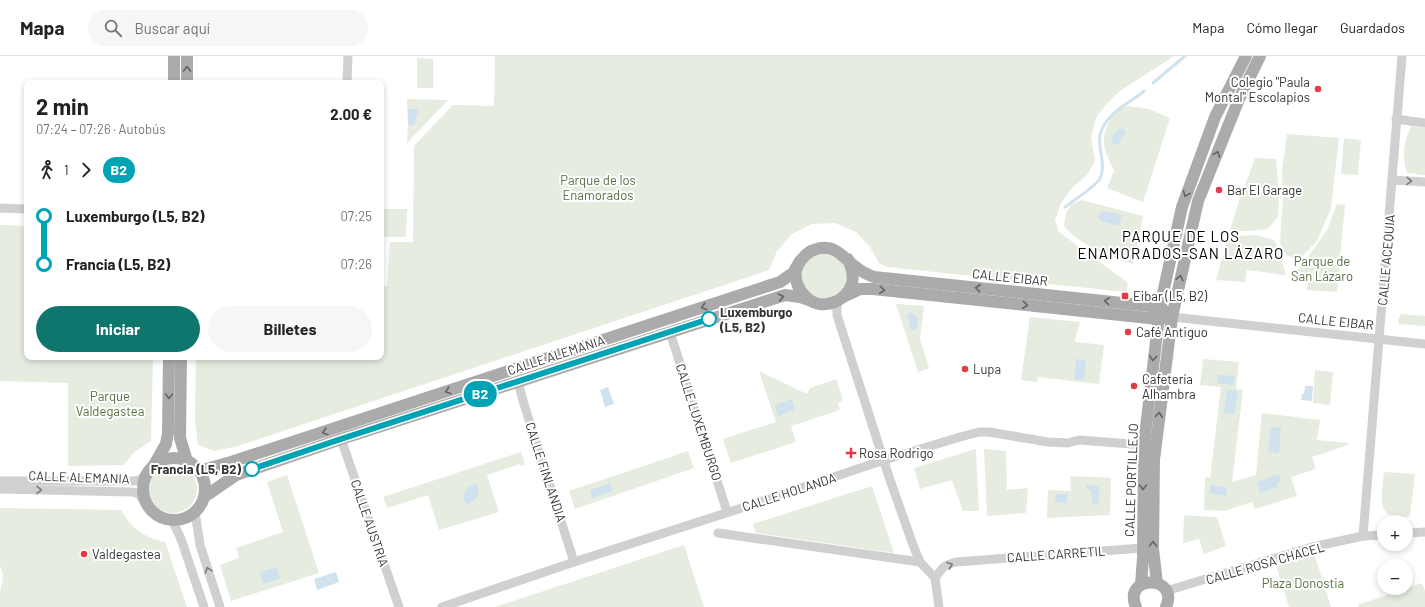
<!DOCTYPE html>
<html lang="es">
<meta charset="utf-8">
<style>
body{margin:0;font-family:Barlow,sans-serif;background:#f6f6f6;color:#222;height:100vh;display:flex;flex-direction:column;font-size:15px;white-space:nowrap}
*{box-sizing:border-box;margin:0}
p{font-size:13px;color:#767676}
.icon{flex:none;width:22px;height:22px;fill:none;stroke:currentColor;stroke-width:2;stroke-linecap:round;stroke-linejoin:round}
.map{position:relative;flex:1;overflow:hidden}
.side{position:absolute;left:24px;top:24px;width:360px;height:280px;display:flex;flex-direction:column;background:#fff;border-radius:8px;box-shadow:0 2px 6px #0003}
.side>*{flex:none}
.badge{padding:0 8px;border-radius:13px;font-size:14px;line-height:26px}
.fabs{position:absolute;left:1377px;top:459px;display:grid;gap:8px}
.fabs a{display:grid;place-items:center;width:36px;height:36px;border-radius:50%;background:#fff;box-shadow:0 2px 6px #0003;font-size:20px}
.map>.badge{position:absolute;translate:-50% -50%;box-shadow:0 0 0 2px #fff}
.legs{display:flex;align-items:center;gap:6px;height:44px;padding:0 12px;font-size:13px}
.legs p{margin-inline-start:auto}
.head{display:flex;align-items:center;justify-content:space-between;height:68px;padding:0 12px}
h1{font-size:22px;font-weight:700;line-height:30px}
.action{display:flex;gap:8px;margin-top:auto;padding:8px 12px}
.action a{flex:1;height:46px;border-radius:24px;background:#0f766e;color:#fff;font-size:16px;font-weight:700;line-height:46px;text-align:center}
.action a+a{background:#f6f6f6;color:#222}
ul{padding:0 12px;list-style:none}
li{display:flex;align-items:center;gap:14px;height:48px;font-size:15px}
li i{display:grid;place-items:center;width:6px;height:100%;margin:0 5px;background:currentColor}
li i::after{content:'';width:10px;height:10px;margin:-5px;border:3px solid;border-radius:50%;background:#fff}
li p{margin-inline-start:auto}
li:first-child i{background:linear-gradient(#0000 50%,currentColor 0)}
li:last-child i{background:linear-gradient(currentColor 50%,#0000 0)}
header{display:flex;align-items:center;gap:24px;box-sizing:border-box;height:56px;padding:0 20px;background:#fff;border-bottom:1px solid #e0e0e0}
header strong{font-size:19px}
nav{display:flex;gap:22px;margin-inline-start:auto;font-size:14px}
.search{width:280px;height:36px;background:#f6f6f6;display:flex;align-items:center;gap:10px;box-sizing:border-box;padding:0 14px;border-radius:22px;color:#767676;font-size:15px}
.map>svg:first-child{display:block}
.green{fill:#e6ecdf}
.water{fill:#cfe2ee}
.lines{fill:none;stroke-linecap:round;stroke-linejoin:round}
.stream{stroke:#cfe2ee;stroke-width:3}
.minor{stroke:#d0d0d0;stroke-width:9}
.major{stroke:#ababab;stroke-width:12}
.oneway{stroke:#636363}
.oneway2{stroke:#7a7a7a}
.line-1-casing{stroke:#fff;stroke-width:9}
.line-1{stroke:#00a3b4;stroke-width:6}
.poi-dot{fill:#e63946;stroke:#fff;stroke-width:1.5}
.stop-1-dot{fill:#fff;stroke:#00a3b4;stroke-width:2}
.labels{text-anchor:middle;stroke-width:4;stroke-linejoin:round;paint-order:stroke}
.poi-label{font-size:13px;fill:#333;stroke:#fff;text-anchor:start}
.park-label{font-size:13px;fill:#56703f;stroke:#fff}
.street-label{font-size:13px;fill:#333;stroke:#fff}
.stop-label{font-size:13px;font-weight:bold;fill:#333;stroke:#fff;text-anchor:start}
.quarter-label{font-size:15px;letter-spacing:1px;fill:#000;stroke:#fff}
</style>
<header>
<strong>Mapa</strong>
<div class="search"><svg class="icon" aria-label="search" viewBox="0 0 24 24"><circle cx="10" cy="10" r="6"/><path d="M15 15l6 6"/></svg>Buscar aquí</div>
<nav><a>Mapa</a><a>Cómo llegar</a><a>Guardados</a></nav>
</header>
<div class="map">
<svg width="1425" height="551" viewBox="0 0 1425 551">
<rect width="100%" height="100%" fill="#fff"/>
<g class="green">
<path d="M 495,0 L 1174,0 L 1120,35 L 1107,47 L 1096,62 L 1091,82 L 1095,105 L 1087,119 L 1072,132 L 1061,147 L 1055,164 L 1059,176 L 1128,227 L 1126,236 L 887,211 L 879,207 L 870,191 L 856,176 L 835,167 L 812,168 L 792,178 L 777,195 L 769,214 L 238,390 L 214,395 L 198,389 L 195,365 L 196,301 L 381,301 L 381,231 L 387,230 L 390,186 L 413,186 L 414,90 L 453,49 L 494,50 Z"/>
<path d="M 417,2 L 433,3 L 433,32 L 417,32 Z"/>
<path d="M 407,43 L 448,44 L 407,87 L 408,69 Z"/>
<path d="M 1129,50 L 1149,53 L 1170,62 L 1143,146 L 1107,132 L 1114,115 C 1111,107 1105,97 1104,89 C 1103,72 1112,53 1129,50 Z"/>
<path d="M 1411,70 L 1425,72 L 1425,119 L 1407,117 C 1402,99 1403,88 1411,70 Z"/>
<path d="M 1287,78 L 1339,82 L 1331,152 L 1317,185 L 1298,204 L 1286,199 L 1280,187 L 1283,139 L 1282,115 Z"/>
<path d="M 1344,82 L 1361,84 L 1358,119 L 1341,118 Z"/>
<path d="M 1255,102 L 1276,103 L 1279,140 L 1278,161 L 1267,173 L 1247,175 L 1230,174 L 1237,151 Z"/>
<path d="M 1081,144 L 1143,160 L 1133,208 C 1112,202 1078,188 1064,170 L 1066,157 L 1071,149 Z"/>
<path d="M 1337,148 L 1345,149 L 1337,236 L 1307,234 L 1308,224 L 1290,223 L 1303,208 L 1327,174 Z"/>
<path d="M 381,153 L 407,153 L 406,181 L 381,181 Z"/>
<path d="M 0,169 L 27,170 L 27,301 L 153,301 L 151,385 L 133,397 L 124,409 L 68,410 L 68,327 L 0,325 Z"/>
<path d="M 1256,179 L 1274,184 L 1278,192 L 1286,219 L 1247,214 L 1245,226 L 1216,224 L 1227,184 L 1238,180 Z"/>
<circle cx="824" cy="220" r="23"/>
<path d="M 896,248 L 924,250 L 920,283 L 929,312 L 918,316 Z"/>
<path d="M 1401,258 L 1425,260 L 1425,270 L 1399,268 L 1398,264 Z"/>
<path d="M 1030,261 L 1080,266 C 1079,273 1076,277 1075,286 L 1104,289 L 1099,328 L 1038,321 L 1037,326 L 1021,324 Z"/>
<path d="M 1203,303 L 1239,306 L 1236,333 L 1243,334 L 1232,426 L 1256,419 L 1262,357 L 1320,364 L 1317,384 L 1348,387 L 1348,389 L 1312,401 L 1316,413 L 1291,421 L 1297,440 L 1255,453 L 1252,446 L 1224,455 L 1204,454 L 1205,421 L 1210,422 L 1221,331 L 1200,329 Z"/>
<path d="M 1315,314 L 1333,316 L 1330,349 L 1313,347 Z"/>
<path d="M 759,315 L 807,338 L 810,332 L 836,323 L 843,344 L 838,347 L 840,354 L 791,370 L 796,386 L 731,407 L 723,383 L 776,366 Z"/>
<path d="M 976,393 L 979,455 L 963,455 L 952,424 L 920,433 L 914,412 Z"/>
<path d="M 984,393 L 1006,395 L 1007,434 L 1028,432 L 1026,457 L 987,460 Z"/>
<path d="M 688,395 L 694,412 L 575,453 L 569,435 Z"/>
<path d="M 521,396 L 525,409 L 521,410 L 520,408 L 487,419 L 499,456 L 439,474 L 428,439 L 387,452 L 383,441 Z"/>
<circle cx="173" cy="433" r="24"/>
<path d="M 1384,416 L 1415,418 L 1410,460 C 1374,466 1382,441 1384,416 Z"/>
<path d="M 287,419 L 319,517 L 231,545 L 220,509 L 239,502 L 236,492 L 283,476 L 267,426 Z"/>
<path d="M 1070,420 L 1111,422 L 1110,459 L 1047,462 L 1048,434 L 1071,435 Z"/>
<path d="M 872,430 L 894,497 L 756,477 L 753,468 Z"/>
<path d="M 0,452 L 121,454 C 131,472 144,482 165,486 L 187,551 L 0,551 C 0,547 0,542 0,538 C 1,529 6,519 0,510 Z"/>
<path d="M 1184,459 L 1215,461 L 1218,464 L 1226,490 L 1204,498 L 1199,483 L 1183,487 Z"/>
<path d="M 684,489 L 704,551 L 495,551 Z"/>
<path d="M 1312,491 L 1331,551 L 1289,551 L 1274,503 Z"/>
<path d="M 1422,527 L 1425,535 L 1425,551 L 1358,551 L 1358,549 Z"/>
</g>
<g class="water">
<path d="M 408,53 L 419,53 L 414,69 L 408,69 Z"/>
<path d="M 1120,73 L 1123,73 L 1126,77 C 1124,82 1121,80 1119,88 L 1113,88 L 1111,82 L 1118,74 Z"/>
<path d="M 1104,155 L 1122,159 L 1119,170 L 1101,165 L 1099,163 L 1099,158 Z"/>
<path d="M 911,256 L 917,261 L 918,270 L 915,274 L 911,274 L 909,271 L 910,267 L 907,260 Z"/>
<path d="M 1076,303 L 1086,304 L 1084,324 L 1074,323 Z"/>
<path d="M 1218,319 L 1235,320 L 1234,329 L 1217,327 Z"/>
<path d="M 1305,330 L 1313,330 L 1312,345 L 1301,344 L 1302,338 L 1304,338 Z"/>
<path d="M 608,331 L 614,348 L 605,351 L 600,334 Z"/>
<path d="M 1227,334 L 1238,335 L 1235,358 L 1224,357 Z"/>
<path d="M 792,343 L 795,354 L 778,360 L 775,349 Z"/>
<path d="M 1271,371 L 1281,372 L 1279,397 L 1268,396 Z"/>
<path d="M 1279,418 L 1281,425 L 1277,427 L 1278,431 L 1260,437 L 1257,426 Z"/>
<path d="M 610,427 L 613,435 L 592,442 L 590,434 Z"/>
<path d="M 473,428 L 475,428 L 478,430 C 480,438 475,448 466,448 C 461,441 465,432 473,428 Z"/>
<path d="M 1086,429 L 1099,430 L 1099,447 L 1093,448 L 1091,434 L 1087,434 Z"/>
<path d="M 1211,429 L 1227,432 L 1226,440 L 1209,437 Z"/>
<path d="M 1056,438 L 1067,438 L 1067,447 L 1055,446 Z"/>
<path d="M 277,511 L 280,523 L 263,528 L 260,516 Z"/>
<path d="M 336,516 L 339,526 L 317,534 L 314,523 Z"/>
</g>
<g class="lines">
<g class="stream">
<path d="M 1153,27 L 1185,0"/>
<path d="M 1065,151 C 1073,145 1094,131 1099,124 C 1109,107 1093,88 1103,71 C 1112,54 1130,47 1144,35"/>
</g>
<g class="minor">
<path d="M 347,27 L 348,0"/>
<path d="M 1396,63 L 1425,67"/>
<path d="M 1392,124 L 1425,126"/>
<path d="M 0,152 L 27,153"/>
<path d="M 837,246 L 837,259 L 889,421 L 913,489 L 920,506 L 935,522 L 939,551"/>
<path d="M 1172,261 L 1425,288"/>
<path d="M 670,276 L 727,456"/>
<path d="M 518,326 L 524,348 L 574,506"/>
<path d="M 341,383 L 399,551"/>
<path d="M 0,425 L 133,425 L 140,424 L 147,417"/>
<path d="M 0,433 L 132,436 L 139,438 L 149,453"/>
<path d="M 195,456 L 200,489 L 220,551"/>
<path d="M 172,464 L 181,483 L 204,551"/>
<path d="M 718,477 L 920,506"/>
<path d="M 1406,477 L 1425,476"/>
<path d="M 1363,480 L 1402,0"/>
<path d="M 935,522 C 942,512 944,509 956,506 L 1142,492"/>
<path d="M 1166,535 L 1312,491 L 1363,480 L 1384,479"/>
<path d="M 442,551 L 574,506 L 751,449 L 884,404 L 960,381 L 979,376 L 989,376 L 1048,386 L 1068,387 L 1079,384 L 1144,389"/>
</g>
<g class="major">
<path d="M 174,27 L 174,0"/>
<path d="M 187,27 L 187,0"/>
<path d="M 848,203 C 851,211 854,218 852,227 C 847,246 821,256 806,241 C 799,235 794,224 796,214 C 798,207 804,199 811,195 C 836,184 842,203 860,214 C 864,217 869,219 874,221 L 1160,251 L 1166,256"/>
<path d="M 845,240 L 860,233 L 873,233 L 1158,263 L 1164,262"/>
<path d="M 181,301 L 180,382 L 187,405"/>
<circle cx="174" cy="433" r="31"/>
<path d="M 154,409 L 166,388 L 168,377 L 169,301"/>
<path d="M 199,415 L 231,406 L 780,226 L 793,217 L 800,205"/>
<path d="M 204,441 L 236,419 L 341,383 L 785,239 L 800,241 L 809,244"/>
<path d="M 1157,527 L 1153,493 L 1154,404 L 1172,261 L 1198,145 L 1239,43 L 1260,0"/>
<path d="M 1141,529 L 1143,502 L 1144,389 L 1160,251 L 1182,151 L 1215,61 L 1246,0"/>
<path d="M 1136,551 C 1122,518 1180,519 1166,551"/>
</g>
</g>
<defs><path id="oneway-chevron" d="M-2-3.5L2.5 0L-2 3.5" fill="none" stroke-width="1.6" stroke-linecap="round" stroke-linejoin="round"/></defs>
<g class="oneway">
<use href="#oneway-chevron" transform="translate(187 13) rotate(-89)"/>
<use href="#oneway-chevron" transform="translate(1217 98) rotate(-68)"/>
<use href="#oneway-chevron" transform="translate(1186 138) rotate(111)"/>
<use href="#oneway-chevron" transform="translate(1180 222) rotate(-77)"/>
<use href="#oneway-chevron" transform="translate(978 232) rotate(-174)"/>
<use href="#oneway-chevron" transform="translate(882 234) rotate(6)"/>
<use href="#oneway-chevron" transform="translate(781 241) rotate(-13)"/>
<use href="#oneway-chevron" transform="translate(1107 245) rotate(-174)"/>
<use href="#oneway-chevron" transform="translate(1025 249) rotate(6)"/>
<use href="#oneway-chevron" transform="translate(704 251) rotate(162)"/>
<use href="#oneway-chevron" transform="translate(1153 302) rotate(96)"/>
<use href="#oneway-chevron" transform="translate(448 335) rotate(162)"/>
<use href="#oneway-chevron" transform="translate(169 340) rotate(91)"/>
<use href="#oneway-chevron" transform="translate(1159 359) rotate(-83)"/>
<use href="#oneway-chevron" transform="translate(325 376) rotate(162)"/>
<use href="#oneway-chevron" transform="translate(1143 431) rotate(90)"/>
<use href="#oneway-chevron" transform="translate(1153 488) rotate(-90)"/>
</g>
<g class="oneway2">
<use href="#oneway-chevron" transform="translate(1409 125) rotate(4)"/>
<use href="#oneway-chevron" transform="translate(39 434) rotate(1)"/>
<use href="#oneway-chevron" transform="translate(950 509) rotate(-20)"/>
<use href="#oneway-chevron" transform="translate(208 514) rotate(-108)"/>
</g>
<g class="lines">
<defs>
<path id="line-1" d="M 252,413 L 341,383 L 709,263"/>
</defs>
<use href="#line-1" class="line-1-casing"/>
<use href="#line-1" class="line-1"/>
</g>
<g class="poi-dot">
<circle cx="1318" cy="33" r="4"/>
<circle cx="1219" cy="134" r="4"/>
<rect x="1121" y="236" width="8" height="8" rx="2"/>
<circle cx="1128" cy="276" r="4"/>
<circle cx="965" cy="313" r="4"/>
<circle cx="1134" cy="330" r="4"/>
<path d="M849 391h4v4h4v4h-4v4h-4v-4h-4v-4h4z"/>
<circle cx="84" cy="498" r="4"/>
</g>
<g class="stop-1-dot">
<circle cx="709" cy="263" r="7"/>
<circle cx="252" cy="413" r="7"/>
</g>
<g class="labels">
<g class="poi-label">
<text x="1310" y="31" text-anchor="end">Colegio "Paula<tspan x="1310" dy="15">Montal" Escolapios</tspan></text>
<text x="1227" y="139">Bar El Garage</text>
<text x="1133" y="245">Eibar (L5, B2)</text>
<text x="1136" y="281">Café Antiguo</text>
<text x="973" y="318">Lupa</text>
<text x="1142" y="328">Cafetería<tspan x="1142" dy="15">Alhambra</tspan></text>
<text x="859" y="402">Rosa Rodrigo</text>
<text x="92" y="503">Valdegastea</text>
</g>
<g class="park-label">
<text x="598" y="129">Parque de los<tspan x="598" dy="15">Enamorados</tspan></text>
<text x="1322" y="210">Parque de<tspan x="1322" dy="15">San Lázaro</tspan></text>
<text x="110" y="345">Parque<tspan x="110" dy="15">Valdegastea</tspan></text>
<text x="1303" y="532">Plaza Donostia</text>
</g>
<g class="street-label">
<text transform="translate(1386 204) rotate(-85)" y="5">CALLE ACEQUIA</text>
<text transform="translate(1010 221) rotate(6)" y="5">CALLE EIBAR</text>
<text transform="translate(1336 265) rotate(6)" y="5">CALLE EIBAR</text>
<text transform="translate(556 299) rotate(-18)" y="5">CALLE ALEMANIA</text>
<text transform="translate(699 366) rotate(72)" y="5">CALLE LUXEMBURGO</text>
<text transform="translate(546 416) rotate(72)" y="5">CALLE FINLANDIA</text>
<text transform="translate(79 421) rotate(2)" y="5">CALLE ALEMANIA</text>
<text transform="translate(1131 424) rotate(-88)" y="5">CALLE PORTILLEJO</text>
<text transform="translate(789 436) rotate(-18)" y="5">CALLE HOLANDA</text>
<text transform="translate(370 467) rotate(71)" y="5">CALLE AUSTRIA</text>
<text transform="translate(1056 498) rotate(-4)" y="5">CALLE CARRETIL</text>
<text transform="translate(1265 507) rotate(-16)" y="5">CALLE ROSA CHACEL</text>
</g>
<g class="stop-label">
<text x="720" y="261">Luxemburgo<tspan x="720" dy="15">(L5, B2)</tspan></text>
<text x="241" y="418" text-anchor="end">Francia (L5, B2)</text>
</g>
<g class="quarter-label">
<text x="1181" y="186">PARQUE DE LOS<tspan x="1181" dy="17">ENAMORADOS-SAN LÁZARO</tspan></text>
</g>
</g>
</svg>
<div class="fabs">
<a>+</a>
<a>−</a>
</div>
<b class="badge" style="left:480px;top:338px;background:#00a3b4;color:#fff">B2</b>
<section class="side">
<div class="head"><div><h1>2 min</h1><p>07:24 – 07:26 · Autobús</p></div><b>2.00 €</b></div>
<div class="legs"><svg class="icon" aria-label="walk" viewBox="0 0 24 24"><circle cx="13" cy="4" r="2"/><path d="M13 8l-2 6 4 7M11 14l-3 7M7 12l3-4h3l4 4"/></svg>1<svg class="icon" aria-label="forward" viewBox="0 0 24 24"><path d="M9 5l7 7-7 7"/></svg><b class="badge" style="background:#00a3b4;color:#fff">B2</b></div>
<ul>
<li><i style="color:#00a3b4"></i><b>Luxemburgo (L5, B2)</b><p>07:25</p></li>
<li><i style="color:#00a3b4"></i><b>Francia (L5, B2)</b><p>07:26</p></li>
</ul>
<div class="action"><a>Iniciar</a><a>Billetes</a></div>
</section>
</div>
